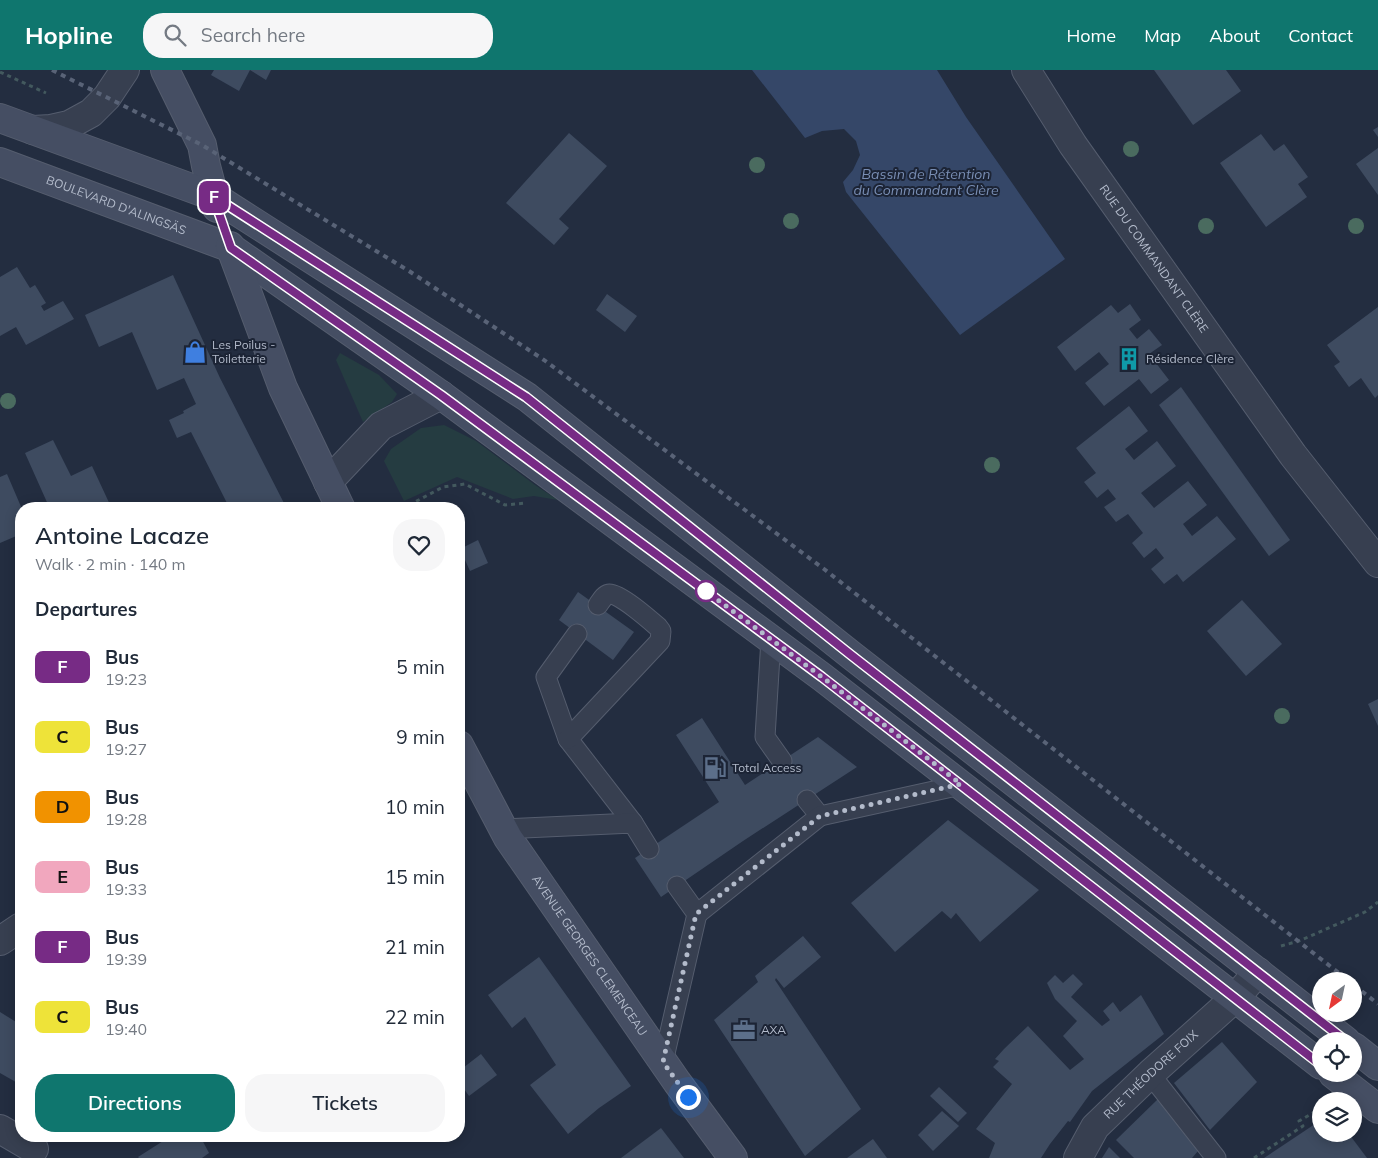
<!DOCTYPE html>
<meta charset="utf-8">
<style>
body{margin:0;font-family:Mulish,sans-serif;background:#f6f6f7;color:#1f2937;height:100vh;display:flex;flex-direction:column;font-size:19px;white-space:nowrap}
*{box-sizing:border-box;margin:0}
p{font-size:16px;color:#747a83}
.icon{flex:none;width:28px;height:28px;fill:none;stroke:currentColor;stroke-width:2;stroke-linecap:round;stroke-linejoin:round}
.map{position:relative;flex:1;overflow:hidden}
.drawer{position:absolute;left:15px;top:432px;width:450px;height:640px;display:flex;flex-direction:column;background:#fff;border-radius:20px;box-shadow:0 2px 12px #0003}
.drawer>*{flex:none}
.badge{padding:0 10px;border-radius:8px;font-size:18px;line-height:32px}
.needle{width:32px;rotate:213deg}
.buttons{position:absolute;left:1312px;top:902px;display:grid;gap:10px}
.buttons a{display:grid;place-items:center;width:50px;height:50px;border-radius:50%;background:#fff;box-shadow:0 2px 12px #0003;font-size:25px}
.you{position:absolute;width:25px;height:25px;margin:-12px;border:4px solid #fff;border-radius:50%;background:#1a73e8;box-shadow:0 0 0 8px #1a73e833}
.map>.badge{position:absolute;translate:-50% -50%;box-shadow:0 0 0 2px #fff}
h2{padding:0 20px;font-size:19px;line-height:45px}
.round{display:grid;place-items:center;flex:none;width:52px;height:52px;border-radius:20px;background:#f6f6f7}
.head{display:flex;align-items:center;justify-content:space-between;height:85px;padding:0 20px}
h1{font-size:24px;font-weight:600;line-height:38px}
.cta{display:flex;gap:10px;margin-top:auto;padding:10px 20px}
.cta a{flex:1;height:58px;border-radius:20px;background:#0f766e;color:#fff;font-size:20px;font-weight:600;line-height:58px;text-align:center}
.cta a+a{background:#f6f6f7;color:#1f2937}
ul{padding:0;list-style:none}
li{display:flex;align-items:center;gap:15px;height:70px;padding:0 20px}
li div{flex:1}
li b{display:block;font-size:19px}
li em{font-style:normal}
li .badge{min-width:55px;font-weight:700;text-align:center}
header{display:flex;align-items:center;gap:30px;box-sizing:border-box;height:70px;padding:0 25px;background:#0f766e;color:#fff}
header strong{font-size:24px}
nav{display:flex;gap:28px;margin-inline-start:auto;font-size:18px}
.search{width:350px;height:45px;background:#f6f6f7;display:flex;align-items:center;gap:12px;box-sizing:border-box;padding:0 18px;border-radius:20px;color:#747a83;font-size:19px}
.map>svg:first-child{display:block}
.green{fill:#253c41}
.water{fill:#354768}
.building{fill:#3e4b60}
.lines{fill:none;stroke-linecap:round;stroke-linejoin:round}
.service-casing{stroke:#555d6e;stroke-width:21}
.minor-casing{stroke:#555d6e;stroke-width:30}
.tertiary-casing{stroke:#555d6e;stroke-width:30}
.secondary-casing{stroke:#555d6e;stroke-width:30}
.path{stroke:#43595e;stroke-width:3;stroke-dasharray:4 4;stroke-linecap:butt}
.service{stroke:#373f50;stroke-width:19}
.minor{stroke:#373f50;stroke-width:28}
.tertiary{stroke:#373f50;stroke-width:28}
.secondary{stroke:#454e63;stroke-width:28}
.rail{stroke:#596377;stroke-width:4;stroke-dasharray:5 5;stroke-linecap:butt}
.tree{fill:#4a6b5f}
.line-casing{stroke:#fff;stroke-width:11}
.line{stroke:#772b85;stroke-width:8}
.walk{stroke:#b3bbcb;stroke-width:5;stroke-dasharray:0 9}
.stop-dot{fill:#fff;stroke:#772b85;stroke-width:2.5}
.labels{text-anchor:middle;stroke-width:4;stroke-linejoin:round;paint-order:stroke}
.street-label{font-size:12px;fill:#b3bbcb;stroke:#1c2435}
.poi-label{font-size:12px;fill:#b3bbcb;stroke:#1c2435;text-anchor:start}
.water-label{font-size:14px;font-style:italic;fill:#798eb4;stroke:#1c2435}
</style>
<header>
<strong>Hopline</strong>
<div class="search"><svg class="icon" aria-label="search" viewBox="0 0 24 24"><circle cx="10" cy="10" r="6"/><path d="M15 15l6 6"/></svg>Search here</div>
<nav><a>Home</a><a>Map</a><a>About</a><a>Contact</a></nav>
</header>
<div class="map">
<svg width="1378" height="1088" viewBox="0 0 1378 1088">
<rect width="100%" height="100%" fill="#232d40"/>
<g class="green">
<path d="M 340,283 L 379,305 L 397,324 L 392,332 L 363,352 L 336,290 Z"/>
<path d="M 444,355 L 476,371 L 535,415 L 558,430 L 534,426 L 513,429 L 457,407 L 404,431 L 384,391 L 391,379 L 421,358 Z"/>
</g>
<path class="water" d="M 752,0 L 937,0 L 966,47 L 1065,189 L 960,265 L 846,122 L 843,112 L 853,100 L 860,85 L 856,71 L 844,59 L 822,61 L 805,68 Z"/>
<g class="building">
<path d="M 214,0 L 271,0 L 266,10 L 250,0 L 239,21 L 211,5 Z"/>
<path d="M 1154,0 L 1226,0 L 1241,21 L 1193,55 Z"/>
<path d="M 1378,57 L 1378,67 L 1373,60 Z"/>
<path d="M 569,63 L 607,96 L 559,149 L 569,158 L 554,175 L 506,133 Z"/>
<path d="M 1261,64 L 1274,81 L 1284,74 L 1308,107 L 1298,114 L 1307,127 L 1266,157 L 1220,93 Z"/>
<path d="M 1378,78 L 1378,125 L 1356,94 Z"/>
<path d="M 17,197 L 30,218 L 35,215 L 46,233 L 41,236 L 44,241 L 63,231 L 74,249 L 26,275 L 16,257 L 0,266 L 0,207 Z"/>
<path d="M 173,205 L 220,308 L 287,439 L 230,439 L 191,362 L 177,368 L 169,350 L 184,343 L 183,341 L 196,334 L 184,308 L 157,320 L 132,262 L 99,277 L 85,245 Z"/>
<path d="M 607,224 L 637,246 L 625,262 L 596,240 Z"/>
<path d="M 1130,234 L 1141,250 L 1129,259 L 1137,269 L 1149,259 L 1162,275 L 1149,284 L 1169,310 L 1151,324 L 1139,309 L 1104,336 L 1085,313 L 1109,294 L 1099,282 L 1075,301 L 1057,277 L 1111,235 L 1118,243 Z"/>
<path d="M 1378,237 L 1378,325 L 1375,328 L 1361,308 L 1349,317 L 1334,296 L 1340,292 L 1327,275 Z"/>
<path d="M 1181,317 L 1290,470 L 1269,486 L 1159,335 Z"/>
<path d="M 1129,336 L 1148,361 L 1125,379 L 1134,390 L 1157,371 L 1176,396 L 1141,423 L 1154,438 L 1188,411 L 1207,435 L 1183,454 L 1192,466 L 1217,446 L 1236,469 L 1183,512 L 1177,504 L 1164,514 L 1151,499 L 1164,488 L 1156,478 L 1144,488 L 1132,473 L 1143,463 L 1128,444 L 1116,452 L 1104,437 L 1116,429 L 1108,419 L 1097,428 L 1084,412 L 1096,403 L 1076,378 Z"/>
<path d="M 53,370 L 71,406 L 92,396 L 112,439 L 50,439 L 25,383 Z"/>
<path d="M 7,404 L 22,439 L 21,439 L 21,464 L 0,473 L 0,407 Z"/>
<path d="M 478,470 L 488,493 L 470,501 L 460,479 Z"/>
<path d="M 578,522 L 634,562 L 613,590 L 559,550 Z"/>
<path d="M 1242,530 L 1282,574 L 1246,606 L 1207,561 Z"/>
<path d="M 1378,629 L 1378,656 L 1368,634 Z"/>
<path d="M 702,648 L 745,715 L 818,667 L 857,697 L 743,771 L 661,827 L 635,788 L 719,732 L 676,665 Z"/>
<path d="M 948,750 L 1039,820 L 980,872 L 956,843 L 951,849 L 942,841 L 895,882 L 851,833 Z"/>
<path d="M 803,866 L 821,887 L 784,918 L 776,908 L 775,910 L 861,1039 L 805,1086 L 714,950 L 758,912 L 755,906 Z"/>
<path d="M 539,887 L 631,1016 L 599,1038 L 568,1064 L 530,1015 L 556,995 L 525,947 L 512,958 L 488,925 Z"/>
<path d="M 1073,904 L 1083,914 L 1071,927 L 1102,956 L 1110,950 L 1103,941 L 1113,932 L 1120,942 L 1141,925 L 1164,964 L 1092,1021 L 1070,1052 L 1068,1051 L 1050,1074 L 1041,1088 L 989,1088 L 995,1073 L 976,1059 L 1012,1014 L 993,997 L 999,991 L 995,989 L 1004,979 L 1028,956 L 1070,1000 L 1084,989 L 1063,966 L 1077,951 L 1055,929 L 1047,913 L 1055,905 L 1063,913 Z"/>
<path d="M 0,942 L 21,955 L 21,1015 L 0,1003 Z"/>
<path d="M 1222,972 L 1257,1012 L 1210,1060 L 1174,1013 Z"/>
<path d="M 481,984 L 497,1005 L 469,1026 L 459,1012 L 459,1001 Z"/>
<path d="M 939,1017 L 967,1043 L 958,1052 L 930,1026 Z"/>
<path d="M 1158,1029 L 1198,1081 L 1192,1088 L 1134,1088 L 1116,1070 Z"/>
<path d="M 942,1041 L 959,1056 L 933,1081 L 918,1065 Z"/>
<path d="M 1321,1050 L 1321,1064 L 1349,1064 L 1367,1088 L 1264,1088 Z"/>
<path d="M 661,1058 L 684,1088 L 621,1088 Z"/>
<path d="M 171,1066 L 200,1066 L 209,1083 L 202,1088 L 139,1088 L 138,1087 Z"/>
<path d="M 873,1069 L 887,1088 L 847,1088 Z"/>
<path d="M 1109,1077 L 1120,1088 L 1102,1088 Z"/>
</g>
<g class="lines">
<defs>
<g id="service">
<path d="M 577,564 L 546,607 L 568,669 L 633,753"/>
<path d="M 771,569 L 765,667 L 782,691"/>
<path d="M 568,669 L 660,571 L 661,561 L 658,557 C 650,550 618,522 609,524 C 604,525 601,531 598,535"/>
<path d="M 807,730 L 820,746 L 961,715"/>
<path d="M 503,759 L 633,753 L 649,779"/>
<path d="M 697,844 L 820,746"/>
<path d="M 663,992 L 697,844 L 677,816"/>
<path d="M 1150,1004 L 1216,1088"/>
</g>
<g id="minor">
<path id="s1" d="M 1026,0 L 1073,75 L 1293,385 L 1378,493"/>
<path d="M 0,871 L 21,857"/>
<path d="M 0,1059 L 34,1079"/>
<path id="s2" d="M 1078,1088 L 1095,1057 L 1150,1004 L 1235,928 L 1258,902"/>
</g>
<g id="tertiary">
<path d="M 33,60 L 51,59 L 69,55 L 91,43 L 107,27 L 125,0"/>
<path d="M 328,412 L 381,356 L 441,325"/>
</g>
<g id="secondary">
<path d="M 165,0 L 202,75 L 206,96 L 217,138"/>
<path d="M 0,48 L 213,126 L 527,327 L 851,585 L 1346,971"/>
<path id="s3" d="M 0,92 L 231,178 L 441,325 L 822,607 L 1321,995"/>
<path d="M 230,176 L 283,318 L 341,439"/>
<path id="s4" d="M 459,675 L 508,768 L 677,1012 L 733,1088"/>
<path d="M 1354,977 L 1378,996"/>
<path d="M 1333,1004 L 1378,1039"/>
</g>
</defs>
<use href="#service" class="service-casing"/>
<use href="#minor" class="minor-casing"/>
<use href="#tertiary" class="tertiary-casing"/>
<use href="#secondary" class="secondary-casing"/>
<g class="path">
<path d="M 0,2 L 46,23"/>
<path d="M 402,439 L 443,417 L 465,414 L 505,435 L 527,433"/>
<path d="M 1281,876 L 1299,871 L 1365,842 L 1378,832"/>
<path d="M 1254,1088 L 1303,1056 L 1299,1051 L 1320,1039"/>
</g>
<use href="#service" class="service"/>
<use href="#minor" class="minor"/>
<use href="#tertiary" class="tertiary"/>
<use href="#secondary" class="secondary"/>
<g class="rail">
<path d="M 52,0 L 202,75 L 409,201 L 544,290 L 824,499 L 1349,911"/>
<path d="M 1354,915 L 1378,934"/>
</g>
</g>
<g class="tree">
<circle cx="1131" cy="79" r="8"/>
<circle cx="757" cy="95" r="8"/>
<circle cx="791" cy="151" r="8"/>
<circle cx="1206" cy="156" r="8"/>
<circle cx="1356" cy="156" r="8"/>
<circle cx="8" cy="331" r="8"/>
<circle cx="992" cy="395" r="8"/>
<circle cx="1282" cy="646" r="8"/>
</g>
<g class="lines">
<defs>
<path id="line" d="M 1321,995 L 822,607 L 441,325 L 231,178 L 213,126 L 526,327 L 851,585 L 1346,971"/>
</defs>
<use href="#line" class="line-casing"/>
<use href="#line" class="line"/>
<path class="walk" d="M 688,1027 L 663,992 L 696,844 L 820,746 L 961,714 L 822,607 L 699,516 L 706,521"/>
</g>
<defs>
<symbol id="shop-bare" viewBox="-9 -9 18 18"><path d="M-5-2.5h2.3a2.7 3.5 0 0 1 5.4 0H5L5.5 6h-11ZM-1.5-2.5h3a1.5 2.3 0 0 0-3 0Z" fill="#3f7fe0" stroke="#1c2435" stroke-width="2.5" paint-order="stroke"/></symbol>
<symbol id="building-bare" viewBox="-9 -9 18 18"><path d="M-4-6H4V6H1V3H-1V6H-4ZM-2.5-4.3h1.7v1.8h-1.7ZM.8-4.3h1.7v1.8H.8ZM-2.5-1h1.7V.8h-1.7ZM.8-1h1.7V.8H.8Z" fill="#0f9aa8" stroke="#1c2435" stroke-width="2.5" paint-order="stroke"/></symbol>
<symbol id="fuel-bare" viewBox="-9 -9 18 18"><path d="M-5.5-6h7V0h2V4h1.3V-2.5L3-4.5l.8-.8L6-3V5H2.5V1h-1V6h-7ZM-4.2-4.7v3.2H.2V-4.7Z" fill="#5c6f8a" stroke="#1c2435" stroke-width="2.5" paint-order="stroke"/></symbol>
<symbol id="office-bare" viewBox="-9 -9 18 18"><path d="M-6-3h4V-5.5h4V-3h4V5H-6ZM-1-4.5V-3h2v-1.5ZM-6 0V1H6V0Z" fill="#5c6f8a" stroke="#1c2435" stroke-width="2.5" paint-order="stroke"/></symbol>
</defs>
<g fill-rule="evenodd">
<use href="#shop-bare" x="179" y="266" width="32" height="32"/>
<use href="#building-bare" x="1113" y="273" width="32" height="32"/>
<use href="#fuel-bare" x="699" y="682" width="32" height="32"/>
<use href="#office-bare" x="728" y="944" width="32" height="32"/>
</g>
<circle class="stop-dot" cx="706" cy="521" r="10"/>
<g class="labels">
<g class="street-label">
<text dy="4" stroke="none"><textPath href="#s3" startOffset="124">BOULEVARD D'ALINGSÄS</textPath></text>
<text dy="4" stroke="none"><textPath href="#s1" startOffset="228">RUE DU COMMANDANT CLÈRE</textPath></text>
<text dy="4" stroke="none"><textPath href="#s4" startOffset="248">AVENUE GEORGES CLEMENCEAU</textPath></text>
<text dy="4" stroke="none"><textPath href="#s2" startOffset="112">RUE THÉODORE FOIX</textPath></text>
</g>
<g class="poi-label">
<text x="212" y="279">Les Poilus -<tspan x="212" dy="14">Toiletterie</tspan></text>
<text x="1146" y="293">Résidence Clère</text>
<text x="732" y="702">Total Access</text>
<text x="761" y="964">AXA</text>
</g>
<g class="water-label">
<text x="926" y="109">Bassin de Rétention<tspan x="926" dy="16">du Commandant Clère</tspan></text>
</g>
</g>
</svg>
<div class="buttons">
<a><svg class="needle" viewBox="-14 -14 28 28"><path d="M0-13l5 13h-10z" fill="#e53935"/><path d="M0 13l5-13h-10z" fill="#747a83"/></svg></a>
<a><svg class="icon" aria-label="locate" viewBox="0 0 24 24"><circle cx="12" cy="12" r="6"/><path d="M12 2v4M12 18v4M2 12h4M18 12h4"/></svg></a>
<a><svg class="icon" aria-label="layers" viewBox="0 0 24 24"><path d="M12 4l9 5-9 5-9-5zM3 14l9 5 9-5"/></svg></a>
</div>
<div class="you" style="left:688px;top:1027px"></div>
<b class="badge" style="left:214px;top:127px;background:#772b85;color:#fff">F</b>
<section class="drawer">
<div class="head"><div><h1>Antoine Lacaze</h1><p>Walk · 2 min · 140 m</p></div><a class="round"><svg class="icon" aria-label="heart" viewBox="0 0 24 24"><path d="M12 20l-8-8c-3-5 5-10 8-4 3-6 11-1 8 4z"/></svg></a></div>
<h2>Departures</h2>
<ul>
<li><span class="badge" style="background:#772b85;color:#fff">F</span><div><b>Bus</b><p>19:23</p></div><em>5 min</em></li>
<li><span class="badge" style="background:#eee339;color:#111">C</span><div><b>Bus</b><p>19:27</p></div><em>9 min</em></li>
<li><span class="badge" style="background:#f19200;color:#111">D</span><div><b>Bus</b><p>19:28</p></div><em>10 min</em></li>
<li><span class="badge" style="background:#f1a7be;color:#111">E</span><div><b>Bus</b><p>19:33</p></div><em>15 min</em></li>
<li><span class="badge" style="background:#772b85;color:#fff">F</span><div><b>Bus</b><p>19:39</p></div><em>21 min</em></li>
<li><span class="badge" style="background:#eee339;color:#111">C</span><div><b>Bus</b><p>19:40</p></div><em>22 min</em></li>
</ul>
<div class="cta"><a>Directions</a><a>Tickets</a></div>
</section>
</div>
